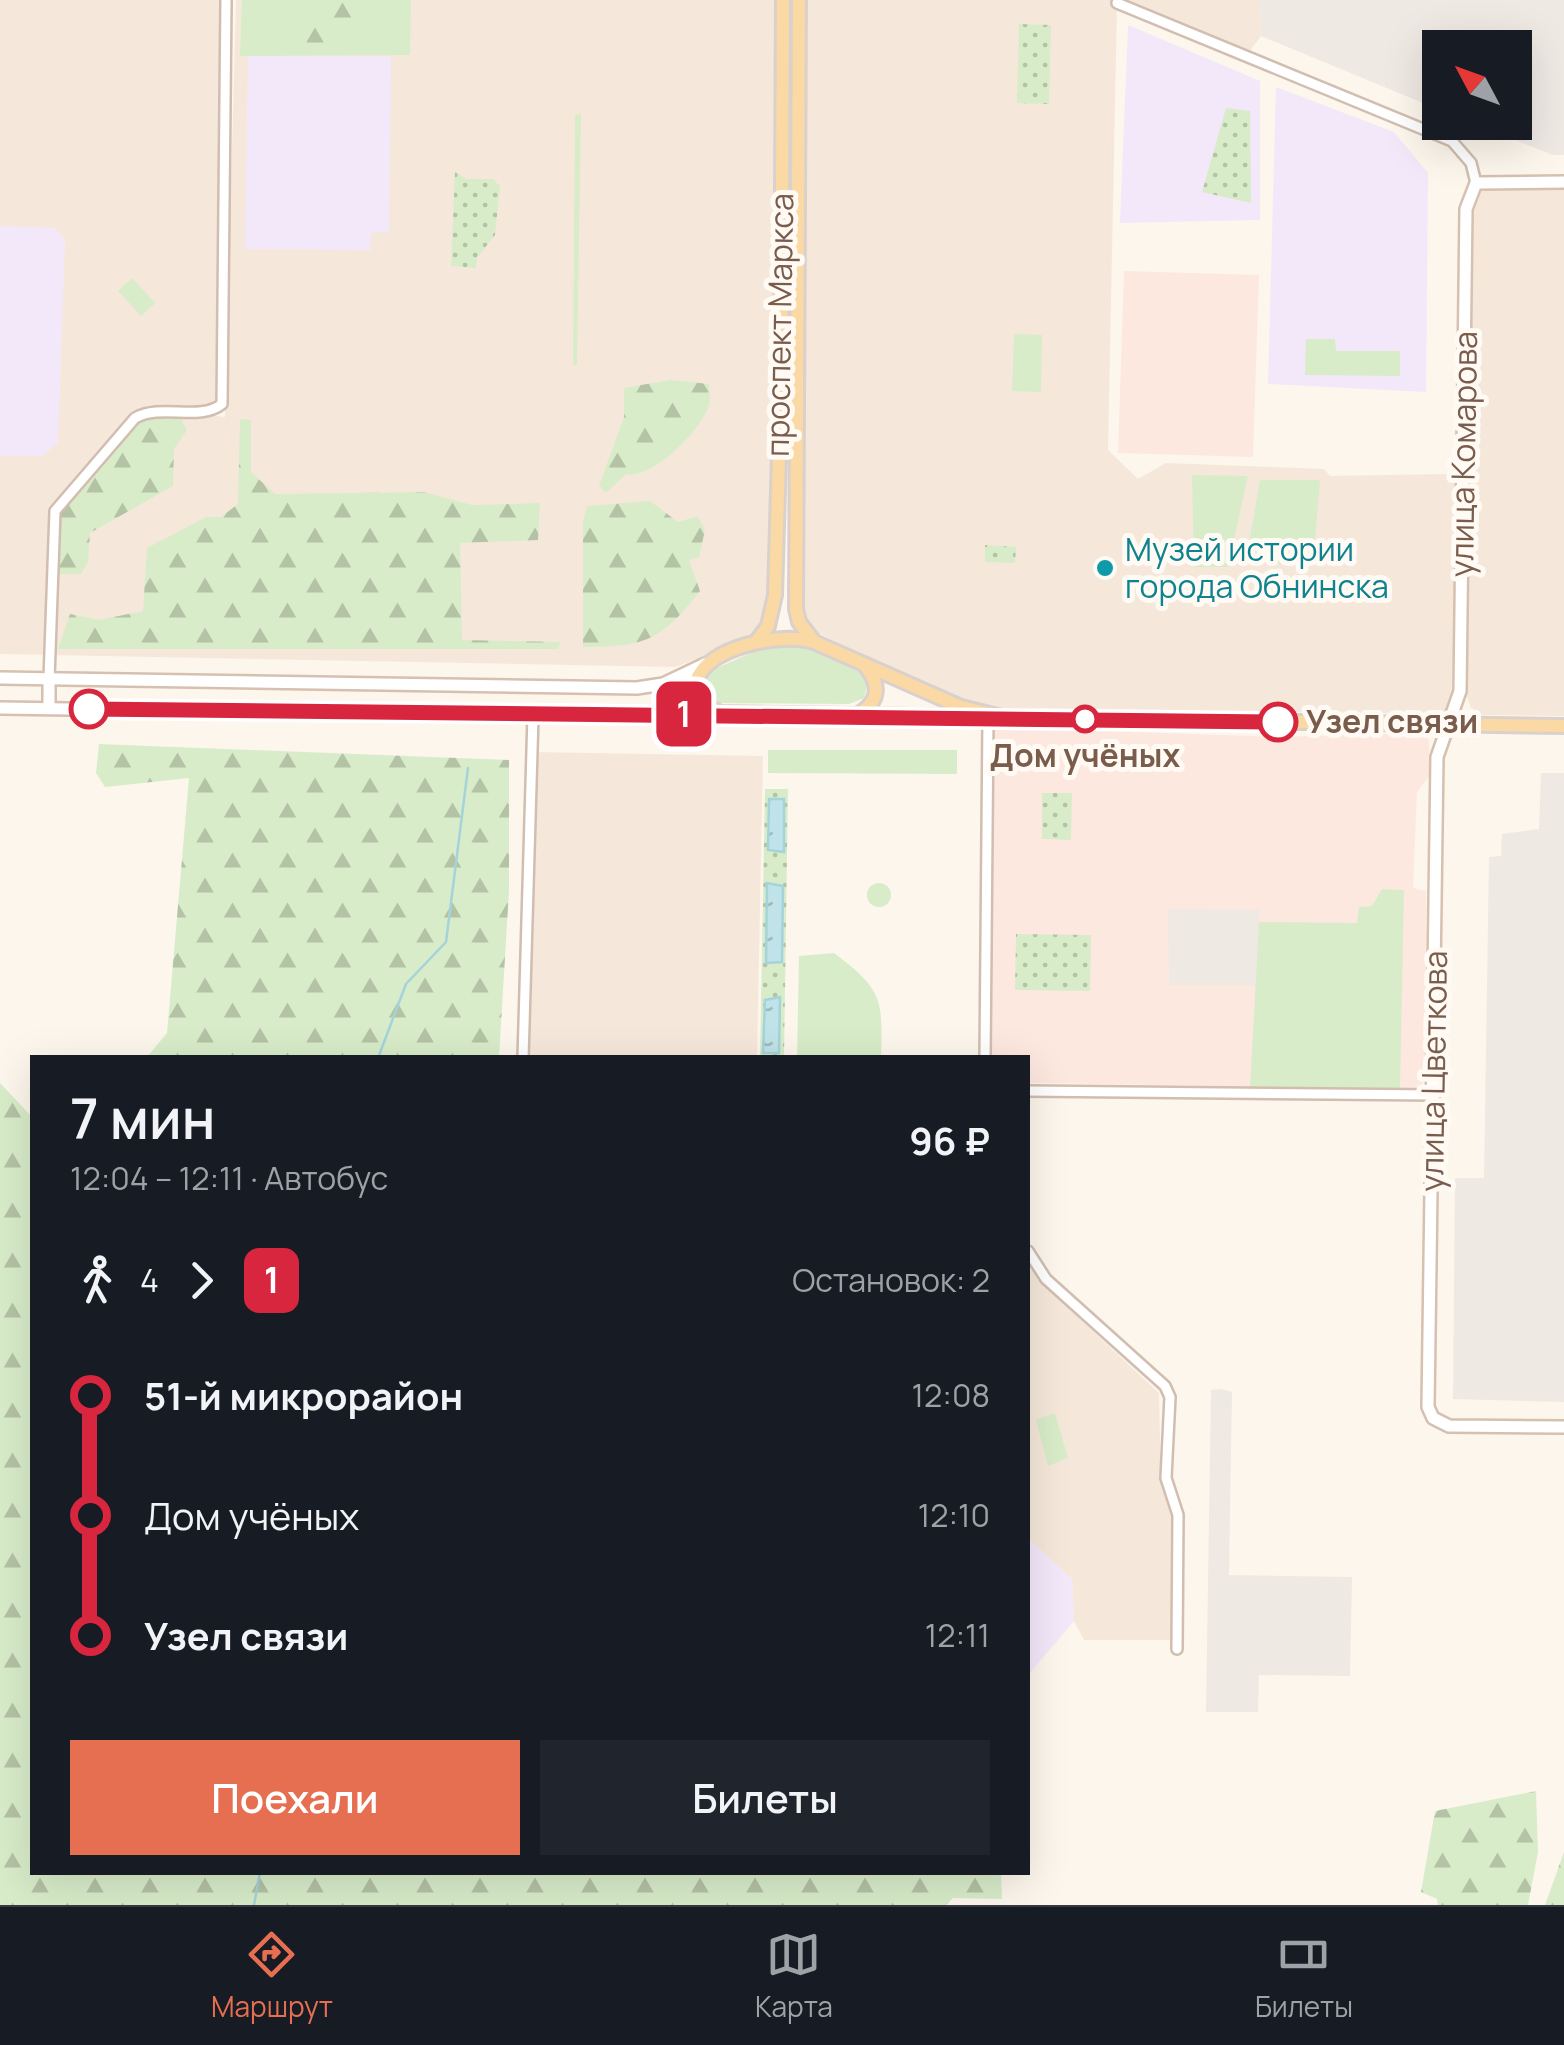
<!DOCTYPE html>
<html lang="ru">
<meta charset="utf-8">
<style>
body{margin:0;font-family:Manrope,sans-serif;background:#20242c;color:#f1f3f6;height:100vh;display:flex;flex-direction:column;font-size:38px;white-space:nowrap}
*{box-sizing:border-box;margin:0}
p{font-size:32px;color:#9ea1a6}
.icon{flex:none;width:55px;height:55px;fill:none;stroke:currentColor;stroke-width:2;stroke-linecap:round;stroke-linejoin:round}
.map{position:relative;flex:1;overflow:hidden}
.details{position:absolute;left:30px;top:1055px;width:1000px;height:820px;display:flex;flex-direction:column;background:#171b24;border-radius:0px;box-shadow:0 10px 40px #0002}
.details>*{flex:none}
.badge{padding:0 20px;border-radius:15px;font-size:35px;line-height:65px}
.needle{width:65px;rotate:311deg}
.controls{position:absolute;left:1422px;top:30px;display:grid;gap:20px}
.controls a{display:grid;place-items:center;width:110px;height:110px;border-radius:0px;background:#171b24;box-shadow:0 10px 40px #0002;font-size:50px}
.map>.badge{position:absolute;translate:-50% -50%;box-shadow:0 0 0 5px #fff}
.legs{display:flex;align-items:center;gap:15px;height:110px;padding:0 40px;font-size:32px}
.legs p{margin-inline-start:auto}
.overview{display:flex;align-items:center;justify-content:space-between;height:170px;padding:0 40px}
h1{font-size:55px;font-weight:600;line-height:75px}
.action{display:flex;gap:20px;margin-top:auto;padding:20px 40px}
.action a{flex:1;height:115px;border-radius:0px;background:#e76f51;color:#fff;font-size:40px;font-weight:600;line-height:115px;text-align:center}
.action a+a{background:#20242c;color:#f1f3f6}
ul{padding:0 40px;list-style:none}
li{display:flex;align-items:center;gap:35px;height:120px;font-size:38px}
li i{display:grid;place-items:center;width:15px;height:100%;margin:0 12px;background:currentColor}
li i::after{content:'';width:25px;height:25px;margin:-12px;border:8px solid;border-radius:50%;background:#171b24}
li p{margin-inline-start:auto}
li:first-child i{background:linear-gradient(#0000 50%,currentColor 0)}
li:last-child i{background:linear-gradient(currentColor 50%,#0000 0)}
.menu{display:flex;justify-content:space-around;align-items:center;height:140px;border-top:2px solid #363941;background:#171b24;font-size:28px;color:#9ea1a6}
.menu a{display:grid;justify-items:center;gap:5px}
.menu .current{color:#e76f51}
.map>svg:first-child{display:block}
.residential{fill:#f5e8da}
.commercial{fill:#fde8e0}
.industrial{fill:#efe9e4}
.education{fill:#f3e8fa}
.grass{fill:#d8ecc9}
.forest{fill:url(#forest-firs)}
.park{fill:url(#park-dots)}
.water{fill:url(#water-ripples);stroke:#a5d3da;stroke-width:2.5}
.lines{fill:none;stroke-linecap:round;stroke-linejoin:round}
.stream{stroke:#a5d3da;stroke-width:2.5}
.street-casing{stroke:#d1beb0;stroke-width:14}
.secondary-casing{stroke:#d6c0b0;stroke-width:16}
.primary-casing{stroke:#dad1cd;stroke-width:18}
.street{stroke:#fff;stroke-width:9}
.secondary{stroke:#fff;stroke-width:11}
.primary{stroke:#fbd9a5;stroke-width:12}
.line-1-casing{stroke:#fff;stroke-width:22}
.line-1{stroke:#d7263d;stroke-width:15}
.culture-dot{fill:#0f9aa8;stroke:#fffaf3;stroke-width:4}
.stop-1-dot{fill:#fff;stroke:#d7263d;stroke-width:5}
.labels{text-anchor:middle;stroke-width:10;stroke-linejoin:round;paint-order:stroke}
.street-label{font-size:32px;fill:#7a5c4d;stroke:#fffaf3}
.culture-label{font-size:32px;fill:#0d838f;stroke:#fffaf3;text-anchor:start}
.stop-label{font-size:32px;font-weight:bold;fill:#7a5c4d;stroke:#fffaf3;text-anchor:start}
</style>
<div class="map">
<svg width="1564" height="1905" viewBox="0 0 1564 1905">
<defs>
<pattern id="forest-firs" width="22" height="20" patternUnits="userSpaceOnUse" patternTransform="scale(2.5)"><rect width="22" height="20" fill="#d8ecc9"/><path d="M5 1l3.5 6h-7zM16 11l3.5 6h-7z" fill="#b4c2a5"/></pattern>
<pattern id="park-dots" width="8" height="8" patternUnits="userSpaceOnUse" patternTransform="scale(2.5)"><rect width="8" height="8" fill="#d8ecc9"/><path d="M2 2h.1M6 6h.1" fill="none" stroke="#b4c2a5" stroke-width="1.8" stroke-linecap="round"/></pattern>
<pattern id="water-ripples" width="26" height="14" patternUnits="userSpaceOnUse" patternTransform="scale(2.5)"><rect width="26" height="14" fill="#bfe3e8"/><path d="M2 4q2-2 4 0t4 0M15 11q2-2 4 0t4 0" fill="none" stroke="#a0bbbe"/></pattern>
</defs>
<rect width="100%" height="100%" fill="#fdf6ec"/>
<g class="residential">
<path d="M 0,0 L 221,0 L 215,416 L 225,417 L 236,0 L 775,0 L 778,409 L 768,602 L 759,629 L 738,644 L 675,667 L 0,654 Z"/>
<path d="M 808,0 L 1260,0 L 1261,36 L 1246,56 L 1117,4 L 1108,450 L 1138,479 L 1166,463 L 1324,469 L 1330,476 L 1446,474 L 1458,486 L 1451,708 L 1442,714 L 998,708 L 960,701 L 818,633 L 805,621 L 801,610 Z"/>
<path d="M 1486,188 L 1564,190 L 1564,716 L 1483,715 L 1471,708 L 1466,694 L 1471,206 L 1479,190 Z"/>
<path d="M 533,752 L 763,756 L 757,1057 L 529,1058 Z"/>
<path d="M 1028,1262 L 1039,1281 L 1159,1393 L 1161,1487 L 1172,1515 L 1172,1640 L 1084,1640 L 1074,1621 L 1072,1579 L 1028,1538 Z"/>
</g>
<g class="commercial">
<path d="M 1124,271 L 1259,275 L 1253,457 L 1118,453 Z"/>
<path d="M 993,727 L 1278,737 L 1422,733 L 1429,740 L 1430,775 L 1417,792 L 1413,888 L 1426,891 L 1426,1079 L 1418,1089 L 1028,1083 L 1028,1058 L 988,1058 Z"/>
</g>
<g class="industrial">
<path d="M 1260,0 L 1564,0 L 1564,155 L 1553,155 L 1472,123 L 1515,122 L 1515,48 L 1440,48 L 1440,110 L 1261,36 Z"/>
<path d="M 1541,773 L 1564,773 L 1564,1402 L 1453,1399 L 1455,1178 L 1484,1178 L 1489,857 L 1501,856 L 1502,834 L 1539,829 Z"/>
<path d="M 1168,909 L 1259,910 L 1258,985 L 1169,985 Z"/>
<path d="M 1221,1389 L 1232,1392 L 1229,1575 L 1352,1577 L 1350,1676 L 1259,1675 L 1258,1712 L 1206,1712 L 1211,1390 Z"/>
</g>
<g class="education">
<path d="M 1128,25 L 1260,81 L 1260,220 L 1120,223 Z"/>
<path d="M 248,55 L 391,56 L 389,232 L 371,233 L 371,250 L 245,249 Z"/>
<path d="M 1276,87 L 1394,132 L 1428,173 L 1426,392 L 1268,384 Z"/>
<path d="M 0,226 L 55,228 L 65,240 L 58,443 L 42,456 L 0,456 Z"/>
<path d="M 1028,1538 L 1072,1579 L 1074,1621 L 1028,1675 Z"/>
</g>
<g class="grass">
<path d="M 242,0 L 411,0 L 410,55 L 240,56 Z"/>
<path d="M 581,114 L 577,365 L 573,365 L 575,115 Z"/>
<path d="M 132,278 L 155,303 L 141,316 L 118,291 Z"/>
<path d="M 1014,334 L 1042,335 L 1041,392 L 1012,391 Z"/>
<path d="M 1306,339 L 1335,339 L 1336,351 L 1400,351 L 1400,376 L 1305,375 Z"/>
<path d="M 1192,475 L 1248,476 L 1228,567 L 1194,567 Z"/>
<path d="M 1260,480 L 1320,480 L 1313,566 L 1246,561 Z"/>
<path d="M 780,640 C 806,644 855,659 868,683 L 864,698 L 849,704 L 710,703 L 701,690 L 708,672 Z"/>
<path d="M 768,750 L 957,750 L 957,774 L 768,773 Z"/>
<circle cx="879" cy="895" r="12"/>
<path d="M 1382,889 L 1404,890 L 1400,1089 L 1250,1087 L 1259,922 L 1357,923 L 1359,907 L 1372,906 Z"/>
<path d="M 834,953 C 882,989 883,999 881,1057 L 797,1057 L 799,956 Z"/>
<path d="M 1055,1413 L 1068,1458 L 1048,1466 L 1036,1420 Z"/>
</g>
<g class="forest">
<path d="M 311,0 L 360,0 L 350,31 L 310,49 L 293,27 L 299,10 Z"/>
<path d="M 670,380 L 709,384 C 709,391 711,402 708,408 C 698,433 653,479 626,474 L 606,493 L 599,486 L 624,417 L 624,388 Z"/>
<path d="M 166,414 L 181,419 L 187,430 L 174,449 L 173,486 L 90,533 L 88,562 L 81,574 L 57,574 L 57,519 L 68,502 L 110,449 L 144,417 Z"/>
<path d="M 240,419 L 251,420 L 251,472 L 275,494 L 424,492 L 472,505 L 540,503 L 538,540 L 460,543 L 462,640 L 561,642 L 558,649 L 58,649 L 70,614 L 99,620 L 143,611 L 147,548 L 206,517 L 221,517 L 238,504 Z"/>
<path d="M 650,501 L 678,522 L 698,516 L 705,530 L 699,557 L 689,560 L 700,591 C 661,641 645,647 583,647 L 583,521 L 587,506 Z"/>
<path d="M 99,744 L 509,760 L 509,891 L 499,1057 L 147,1057 L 167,1033 L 189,778 L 105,787 L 96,773 Z"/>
<path d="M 0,1083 L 32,1117 L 32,1872 L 1001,1872 L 1002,1899 L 953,1898 L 946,1905 L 0,1905 Z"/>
<path d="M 1536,1791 L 1538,1852 L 1528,1905 L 1438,1905 L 1437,1899 L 1421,1892 L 1435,1811 Z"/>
<path d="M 1564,1852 L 1564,1905 L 1545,1905 Z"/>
</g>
<g class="park">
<path d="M 1019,24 L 1051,25 L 1049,104 L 1017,103 Z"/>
<path d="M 1226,108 L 1250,111 L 1251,203 L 1202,192 Z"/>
<path d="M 455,171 L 466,179 L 493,179 L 500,186 L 495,235 L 477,258 L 476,268 L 451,266 Z"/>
<path d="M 985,545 L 1016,547 L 1015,563 L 985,562 Z"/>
<path d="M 765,789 L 788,789 L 784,1057 L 760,1058 Z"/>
<path d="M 1042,793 L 1072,793 L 1071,840 L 1042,839 Z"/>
<path d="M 1016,934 L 1091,935 L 1090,991 L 1015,990 Z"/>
</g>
<g class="water">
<path d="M 769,799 L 784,799 L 784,852 L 768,850 Z"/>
<path d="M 767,883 L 783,886 L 782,962 L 766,963 Z"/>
<path d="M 780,997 L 779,1053 L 763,1053 L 765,1000 Z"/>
</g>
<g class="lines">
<g class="stream">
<path d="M 378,1058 L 406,984 L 446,942 L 468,768"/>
<path d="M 254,1905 L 260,1872"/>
</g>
<defs>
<g id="street">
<path d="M 1117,3 L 1452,141 L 1471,163 L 1476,183"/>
<path d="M 49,679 L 55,511 L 135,418 C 162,403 199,422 222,404 L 226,0"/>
<path d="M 523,1058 L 533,716"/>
<path d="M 985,1058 L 988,719"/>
<path d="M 1028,1091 L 1435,1095"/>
<path d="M 1028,1251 L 1046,1279 L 1165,1386 L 1170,1397 L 1166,1478 L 1178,1515 L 1177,1649"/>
</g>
<g id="secondary">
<path d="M 1564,182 L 1476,183 L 1466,209 L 1460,691 L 1437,757 L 1428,1407 L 1433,1418 L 1449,1426 L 1564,1427"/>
<path d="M 0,678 L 637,688 L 663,684 L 705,664"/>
<path d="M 0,708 L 533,716 L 720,713"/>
<path d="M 49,708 L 49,679"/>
</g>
<g id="primary">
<path d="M 799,0 L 796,609 L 799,622 L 813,640"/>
<path d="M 756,642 L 768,626 L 775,595 L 781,386 L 783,0"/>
<path d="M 857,715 C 878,703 882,687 866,667"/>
<path d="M 1006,718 L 961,707 L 814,642 C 783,632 706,646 696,682 L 701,702 L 720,713 L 1564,726"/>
</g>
</defs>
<use href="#street" class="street-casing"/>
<use href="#secondary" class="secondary-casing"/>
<use href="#primary" class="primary-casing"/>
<use href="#street" class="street"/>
<use href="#secondary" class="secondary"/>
<use href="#primary" class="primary"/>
</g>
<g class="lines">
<defs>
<path id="line-1" d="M 89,709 L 1278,722"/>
</defs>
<use href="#line-1" class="line-1-casing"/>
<use href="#line-1" class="line-1"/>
</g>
<circle class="culture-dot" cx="1105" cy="568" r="10"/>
<g class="stop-1-dot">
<circle cx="89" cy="709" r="18"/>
<circle cx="1085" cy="719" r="12"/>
<circle cx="1278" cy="722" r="18"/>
</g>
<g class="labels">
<g class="street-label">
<text transform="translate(780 325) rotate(-89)" y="11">проспект Маркса</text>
<text transform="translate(1464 454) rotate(-89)" y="11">улица Комарова</text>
<text transform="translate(1434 1071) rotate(-89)" y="11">улица Цветкова</text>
</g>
<g class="culture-label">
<text x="1125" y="561">Музей истории<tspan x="1125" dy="37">города Обнинска</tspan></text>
</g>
<g class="stop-label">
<text x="1306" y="733">Узел связи</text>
<text x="1085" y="767" text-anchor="middle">Дом учёных</text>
</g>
</g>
</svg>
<div class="controls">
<a><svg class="needle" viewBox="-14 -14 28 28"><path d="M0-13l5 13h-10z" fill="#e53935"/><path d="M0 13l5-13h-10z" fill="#9ea1a6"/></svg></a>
</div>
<b class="badge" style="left:684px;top:714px;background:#d7263d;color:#fff">1</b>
<section class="details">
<div class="overview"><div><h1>7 мин</h1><p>12:04 – 12:11 · Автобус</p></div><b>96 ₽</b></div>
<div class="legs"><svg class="icon" aria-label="walk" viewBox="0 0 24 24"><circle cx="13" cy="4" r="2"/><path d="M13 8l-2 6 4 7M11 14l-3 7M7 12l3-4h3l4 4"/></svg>4<svg class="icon" aria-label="forward" viewBox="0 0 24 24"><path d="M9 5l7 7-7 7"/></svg><b class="badge" style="background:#d7263d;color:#fff">1</b><p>Остановок: 2</p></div>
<ul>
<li><i style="color:#d7263d"></i><b>51-й микрорайон</b><p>12:08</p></li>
<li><i style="color:#d7263d"></i><span>Дом учёных</span><p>12:10</p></li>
<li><i style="color:#d7263d"></i><b>Узел связи</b><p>12:11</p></li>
</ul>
<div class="action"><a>Поехали</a><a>Билеты</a></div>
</section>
</div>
<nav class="menu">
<a class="current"><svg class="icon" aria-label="directions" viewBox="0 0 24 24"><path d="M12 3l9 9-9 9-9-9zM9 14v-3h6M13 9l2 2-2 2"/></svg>Маршрут</a>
<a><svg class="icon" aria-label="map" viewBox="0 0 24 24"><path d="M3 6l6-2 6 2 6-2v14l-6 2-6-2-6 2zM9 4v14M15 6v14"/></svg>Карта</a>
<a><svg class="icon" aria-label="tickets" viewBox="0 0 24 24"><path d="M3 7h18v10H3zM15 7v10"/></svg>Билеты</a>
</nav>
